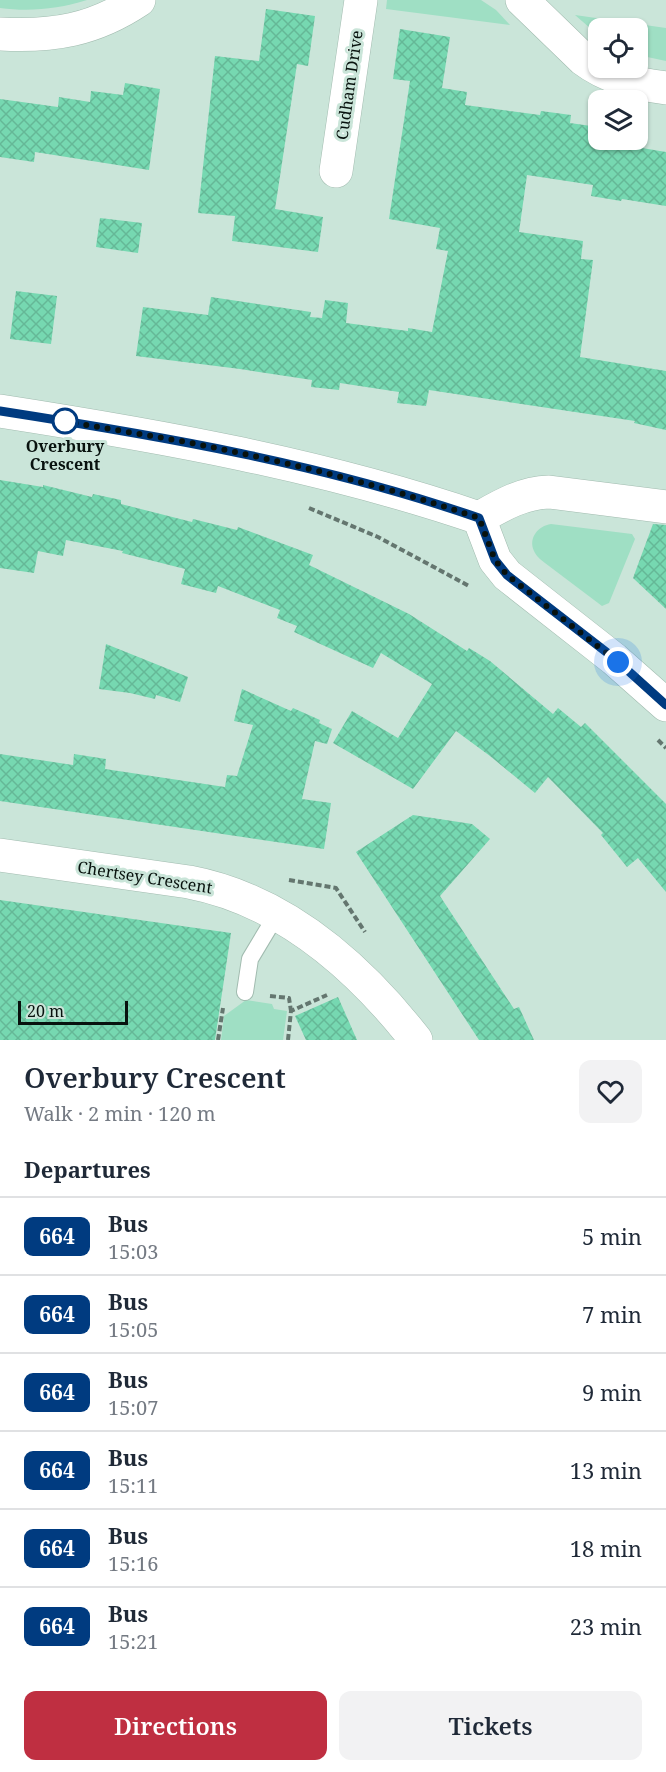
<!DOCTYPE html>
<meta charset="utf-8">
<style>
body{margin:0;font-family:"Noto Serif",serif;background:#f2f2f3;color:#1f2937;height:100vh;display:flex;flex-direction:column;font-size:22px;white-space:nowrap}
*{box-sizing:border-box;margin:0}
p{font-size:20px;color:#747a83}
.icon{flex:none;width:33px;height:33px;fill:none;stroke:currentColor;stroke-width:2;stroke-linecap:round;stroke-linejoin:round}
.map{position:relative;height:1040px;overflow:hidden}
.panel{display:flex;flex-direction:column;background:#fff;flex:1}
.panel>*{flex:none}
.badge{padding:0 12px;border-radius:9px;font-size:21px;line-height:39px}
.controls{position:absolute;left:588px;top:18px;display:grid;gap:12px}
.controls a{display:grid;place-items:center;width:60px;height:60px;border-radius:12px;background:#fff;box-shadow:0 2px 4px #0004;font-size:30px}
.scale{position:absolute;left:18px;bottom:15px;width:110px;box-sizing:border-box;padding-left:6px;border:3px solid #08120e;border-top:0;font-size:16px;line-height:21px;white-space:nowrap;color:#08120e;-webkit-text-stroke:4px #cae5d9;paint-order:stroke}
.you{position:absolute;width:30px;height:30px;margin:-15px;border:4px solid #fff;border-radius:50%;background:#1a73e8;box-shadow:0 0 0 9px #1a73e833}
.map>.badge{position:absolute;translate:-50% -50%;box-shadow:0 0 0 3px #fff}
h2{padding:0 24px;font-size:22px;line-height:54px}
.round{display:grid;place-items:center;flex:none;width:63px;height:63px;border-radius:12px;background:#f2f2f3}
.headline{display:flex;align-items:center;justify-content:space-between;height:102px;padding:0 24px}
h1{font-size:28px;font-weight:600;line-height:45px}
.cta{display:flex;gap:12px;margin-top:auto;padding:12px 24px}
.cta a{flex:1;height:69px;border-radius:12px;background:#bf2f41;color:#fff;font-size:24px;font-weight:600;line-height:69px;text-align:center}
.cta a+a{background:#f2f2f3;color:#1f2937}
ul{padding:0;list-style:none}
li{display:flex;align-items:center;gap:18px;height:78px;padding:0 24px;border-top:2px solid #e0e1e3}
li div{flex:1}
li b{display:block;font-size:22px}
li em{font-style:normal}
li .badge{min-width:66px;font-weight:700;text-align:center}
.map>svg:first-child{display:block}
.green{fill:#9fdfc4}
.building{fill:url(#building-cross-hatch)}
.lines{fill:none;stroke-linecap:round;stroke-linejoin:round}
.lane-casing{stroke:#a1bbaf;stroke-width:18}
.street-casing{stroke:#a1bbaf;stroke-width:34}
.path{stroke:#64766f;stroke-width:4;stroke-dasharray:6 3;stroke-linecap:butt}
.lane{stroke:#fff;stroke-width:16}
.street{stroke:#fff;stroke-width:33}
.line-casing{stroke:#fff;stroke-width:14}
.line{stroke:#003b80;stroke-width:9}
.walk{stroke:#08120e;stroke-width:6;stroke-dasharray:0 10.8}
.stop-dot{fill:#fff;stroke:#003b80;stroke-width:3}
.labels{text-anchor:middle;stroke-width:6;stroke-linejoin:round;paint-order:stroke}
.street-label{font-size:16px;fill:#08120e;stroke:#cae5d9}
.stop-label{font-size:16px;font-weight:bold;fill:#08120e;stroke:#cae5d9}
</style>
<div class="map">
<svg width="666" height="1040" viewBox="0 0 666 1040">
<defs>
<pattern id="building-cross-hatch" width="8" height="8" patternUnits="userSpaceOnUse" patternTransform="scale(1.5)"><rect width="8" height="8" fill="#76d8b1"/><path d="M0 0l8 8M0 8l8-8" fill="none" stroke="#65b897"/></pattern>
</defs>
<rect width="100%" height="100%" fill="#cae5d9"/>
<g class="green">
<path d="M 0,0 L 87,0 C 58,9 30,12 0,8 Z"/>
<path d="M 387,0 L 481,0 L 496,10 L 510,25 L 386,9 Z"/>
<path d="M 575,15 L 666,28 L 666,61 L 638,55 L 638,28 L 598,28 L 598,35 Z"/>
<path d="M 551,524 L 632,534 L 635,539 L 609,603 L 602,606 L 545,563 C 541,560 536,556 534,551 C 528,538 538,526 551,524 Z"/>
<path d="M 246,1000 L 272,1004 L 274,1009 L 287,1011 L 283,1040 L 221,1040 L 224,1016 Z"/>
</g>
<g class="building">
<path d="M 266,9 L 315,16 L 308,66 L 297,64 L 275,209 L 323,217 L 318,252 L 232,241 L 235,216 L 198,213 L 215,56 L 259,61 Z"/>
<path d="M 400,29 L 450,37 L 442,88 L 467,92 L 465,105 L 540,115 L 541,111 L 571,115 L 570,123 L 598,127 L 598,140 L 631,143 L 630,146 L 666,152 L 666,206 L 622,199 L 621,201 L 591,196 L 593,185 L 527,175 L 519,232 L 583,241 L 581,259 L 593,260 L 580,357 L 666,371 L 666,430 L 634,423 L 635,421 L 429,390 L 426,406 L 397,403 L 399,392 L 340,383 L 339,390 L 311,387 L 312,380 L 240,369 L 136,356 L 143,307 L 208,315 L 211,297 L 311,312 L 310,317 L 322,318 L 325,300 L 348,303 L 346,323 L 408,331 L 408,328 L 432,332 L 448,251 L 436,249 L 440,228 L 389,219 L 410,81 L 393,79 Z"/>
<path d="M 125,83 L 160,89 L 149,170 L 35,152 L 34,162 L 0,157 L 0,99 L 58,107 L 59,97 L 90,102 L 91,91 L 123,95 Z"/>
<path d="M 100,218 L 142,223 L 138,253 L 96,247 Z"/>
<path d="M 16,291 L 57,296 L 51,344 L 10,339 Z"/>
<path d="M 0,480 L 43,487 L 43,485 L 92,497 L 93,494 L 121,500 L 121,504 L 192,522 L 193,519 L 237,530 L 238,527 L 313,555 L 309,565 L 409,614 L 467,651 L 469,648 L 490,661 L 553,714 L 558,708 L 581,727 L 585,723 L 666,804 L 666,892 L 638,858 L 627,867 L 601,835 L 603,833 L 548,777 L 535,793 L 490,756 L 456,731 L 413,789 L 333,743 L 352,711 L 398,738 L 432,684 L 381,653 L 373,668 L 294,632 L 297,626 L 277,618 L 280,610 L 218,586 L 216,593 L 181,584 L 185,569 L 122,553 L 123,551 L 66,540 L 63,556 L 38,551 L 34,573 L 0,568 Z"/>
<path d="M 653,524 L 666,525 L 666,609 L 633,578 Z"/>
<path d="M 106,644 L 188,677 L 180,702 L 156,695 L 155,699 L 130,693 L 99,689 Z"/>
<path d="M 242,689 L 291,711 L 293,708 L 320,720 L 319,723 L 332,729 L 327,744 L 315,741 L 302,799 L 331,803 L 324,849 L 0,801 L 0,754 L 73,765 L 74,754 L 106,759 L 105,769 L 225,787 L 227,775 L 237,776 L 253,725 L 234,721 Z"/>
<path d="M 413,815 L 472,824 L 490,839 L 440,896 L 514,1009 L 519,1007 L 534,1040 L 479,1040 L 356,852 Z"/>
<path d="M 0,900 L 231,933 L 215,1040 L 0,1040 Z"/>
<path d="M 338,997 L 357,1040 L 306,1040 L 295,1016 Z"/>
</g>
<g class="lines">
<defs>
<path id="lane" d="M 245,992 L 250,959 L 277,914"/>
<g id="street">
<path d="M 522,0 L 583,59 C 608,78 636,84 666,88"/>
<path d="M 0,34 C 53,37 94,30 139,0"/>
<path d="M 336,171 L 361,0"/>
<path d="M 0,411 C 161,436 324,465 479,518 L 495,560 L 507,575 L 614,659 L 666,705"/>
<path d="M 479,518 C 502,505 522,493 549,492 L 666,507"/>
<path d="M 0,855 L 189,882 C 283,900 359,967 416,1040"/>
</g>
</defs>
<use href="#lane" class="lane-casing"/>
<use href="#street" class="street-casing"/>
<g class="path">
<path d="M 309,508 L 378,537 L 469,586"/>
<path d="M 658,740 L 666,748"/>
<path d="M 289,880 L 336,888 L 365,932"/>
<path d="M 270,996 L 289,998 L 291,1011"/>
<path d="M 218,1040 L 223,1008"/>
<path d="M 288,1040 L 291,1011 L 327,995"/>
</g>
<use href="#lane" class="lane"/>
<use href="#street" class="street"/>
</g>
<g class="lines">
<defs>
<path id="line" d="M 0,411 C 161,436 324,464 479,518 L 495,560 L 507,575 L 614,658 L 666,705"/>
</defs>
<use href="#line" class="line-casing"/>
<use href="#line" class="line"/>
<path class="walk" d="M 65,421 C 107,429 149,435 191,443 C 288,462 385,486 479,518 L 495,560 L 507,575 L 618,662"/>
</g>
<circle class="stop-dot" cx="65" cy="421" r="12"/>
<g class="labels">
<g class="street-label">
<text transform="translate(349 85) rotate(-82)" y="6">Cudham Drive</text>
<text transform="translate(145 877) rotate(9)" y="6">Chertsey Crescent</text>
</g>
<g class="stop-label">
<text x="65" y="452">Overbury<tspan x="65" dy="18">Crescent</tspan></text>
</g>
</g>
</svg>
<div class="controls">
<a><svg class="icon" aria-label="locate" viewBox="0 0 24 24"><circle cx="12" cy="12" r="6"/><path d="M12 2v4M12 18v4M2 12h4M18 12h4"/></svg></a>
<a><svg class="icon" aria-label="layers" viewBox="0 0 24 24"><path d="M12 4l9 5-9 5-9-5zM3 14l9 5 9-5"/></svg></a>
</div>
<div class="scale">20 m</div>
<div class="you" style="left:618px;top:662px"></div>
</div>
<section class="panel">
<div class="headline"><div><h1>Overbury Crescent</h1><p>Walk · 2 min · 120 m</p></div><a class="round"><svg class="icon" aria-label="heart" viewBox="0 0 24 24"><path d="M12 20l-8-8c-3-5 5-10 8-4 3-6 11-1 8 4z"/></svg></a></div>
<h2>Departures</h2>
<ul>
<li><span class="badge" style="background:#003b80;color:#fff">664</span><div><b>Bus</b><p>15:03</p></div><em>5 min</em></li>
<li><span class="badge" style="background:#003b80;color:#fff">664</span><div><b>Bus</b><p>15:05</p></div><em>7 min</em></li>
<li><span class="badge" style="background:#003b80;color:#fff">664</span><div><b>Bus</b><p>15:07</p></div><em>9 min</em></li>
<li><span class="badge" style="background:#003b80;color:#fff">664</span><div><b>Bus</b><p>15:11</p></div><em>13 min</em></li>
<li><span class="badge" style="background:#003b80;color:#fff">664</span><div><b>Bus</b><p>15:16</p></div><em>18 min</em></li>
<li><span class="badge" style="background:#003b80;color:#fff">664</span><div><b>Bus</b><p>15:21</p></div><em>23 min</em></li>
</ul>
<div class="cta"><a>Directions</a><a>Tickets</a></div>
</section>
